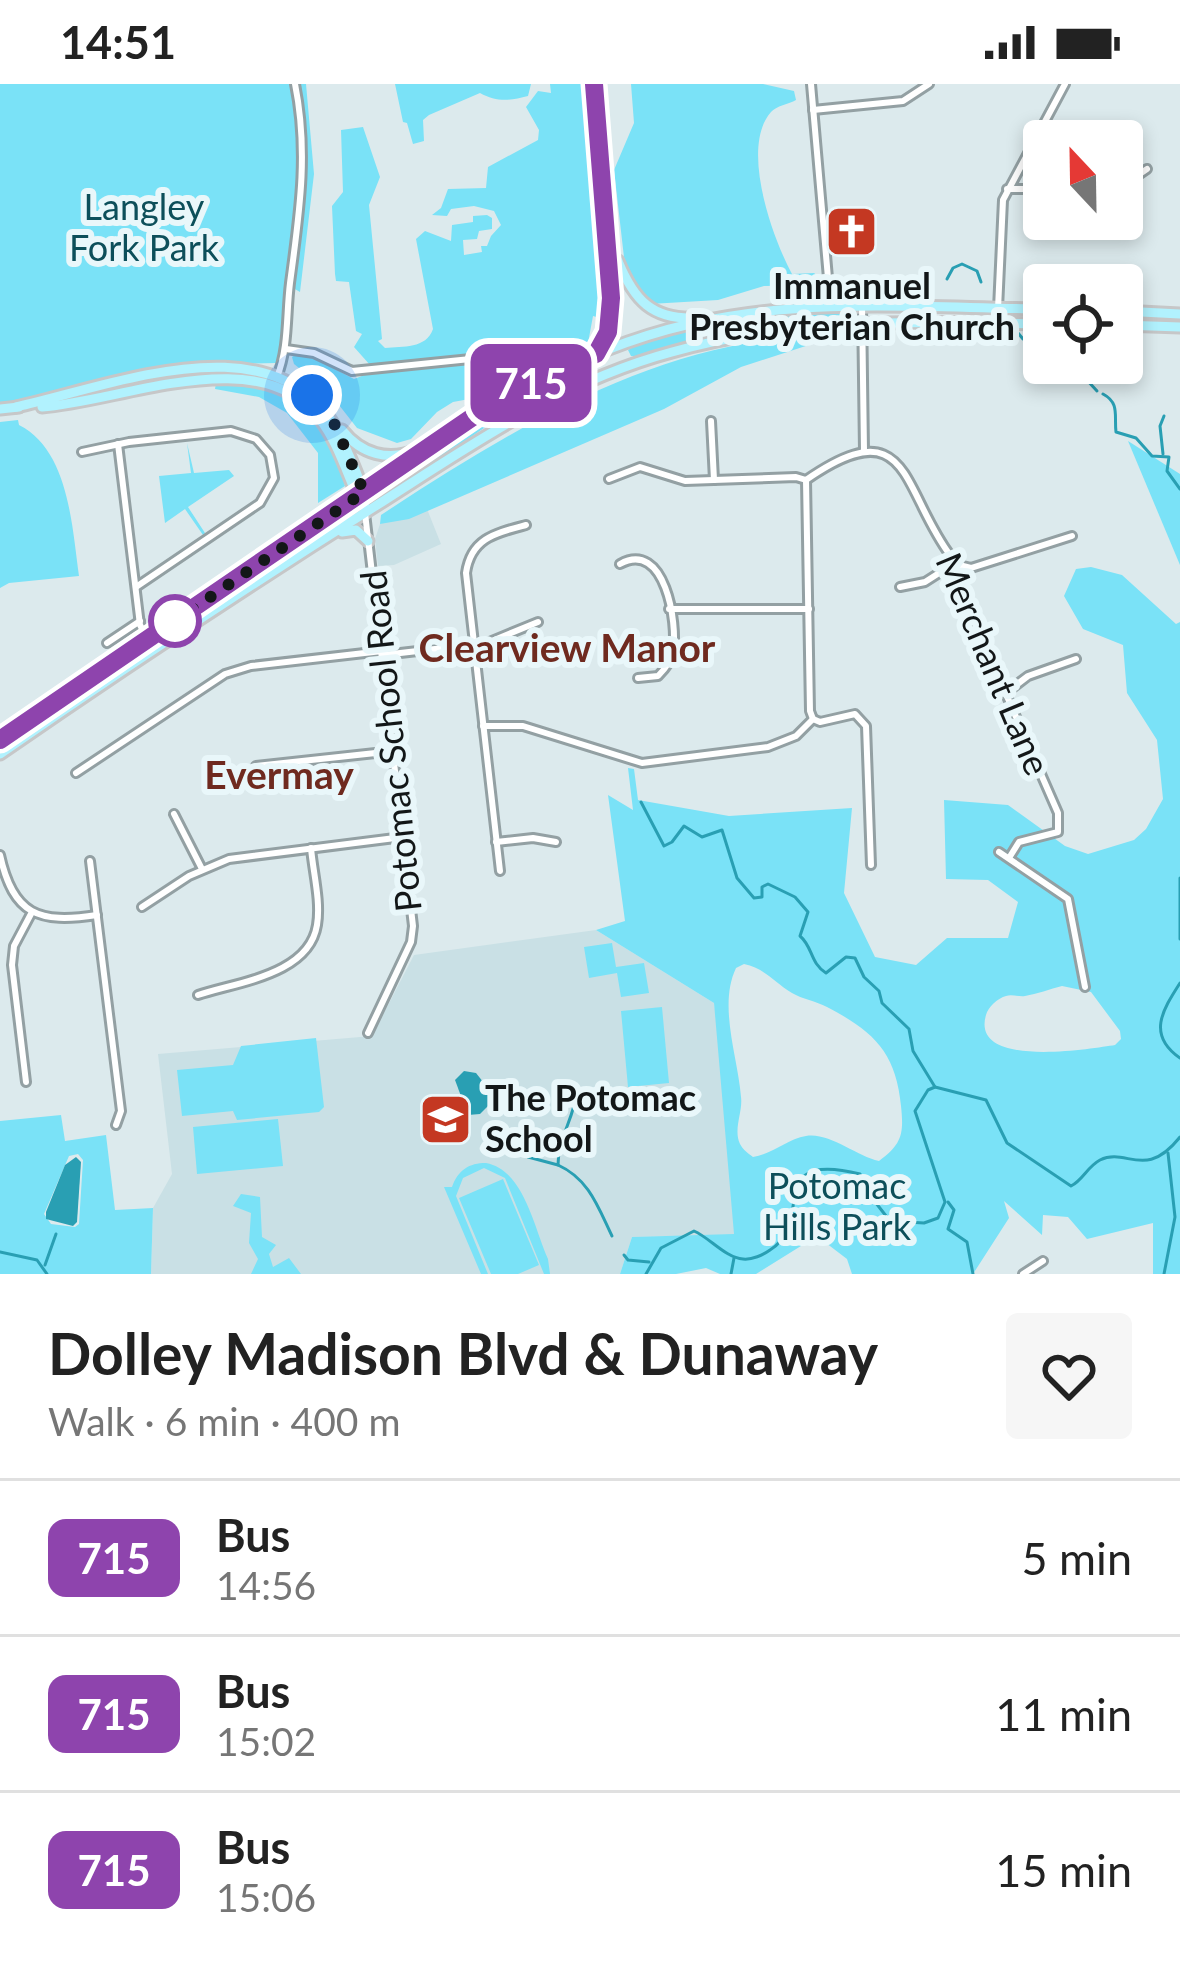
<!DOCTYPE html>
<meta charset="utf-8">
<style>
body{margin:0;font-family:Lato,sans-serif;background:#f6f6f6;color:#222;height:100vh;display:flex;flex-direction:column;font-size:45px;white-space:nowrap}
*{box-sizing:border-box;margin:0}
p{font-size:39px;color:#767676}
.icon{flex:none;width:66px;height:66px;fill:none;stroke:currentColor;stroke-width:2;stroke-linecap:round;stroke-linejoin:round}
.map{position:relative;height:1190px;overflow:hidden}
.details{display:flex;flex-direction:column;background:#fff;flex:1}
.details>*{flex:none}
.badge{padding:0 24px;border-radius:18px;font-size:42px;line-height:78px}
.needle{width:78px;rotate:338deg}
.controls{position:absolute;left:1023px;top:36px;display:grid;gap:24px}
.controls a{display:grid;place-items:center;width:120px;height:120px;border-radius:12px;background:#fff;box-shadow:0 6px 18px #0003;font-size:60px}
.you{position:absolute;width:60px;height:60px;margin:-30px;border:9px solid #fff;border-radius:50%;background:#1a73e8;box-shadow:0 0 0 18px #1a73e833}
.map>.badge{position:absolute;translate:-50% -50%;box-shadow:0 0 0 6px #fff}
.round{display:grid;place-items:center;flex:none;width:126px;height:126px;border-radius:12px;background:#f6f6f6}
.headline{display:flex;align-items:center;justify-content:space-between;height:204px;padding:0 48px}
h1{font-size:57px;font-weight:700;line-height:90px}
ul{padding:0;list-style:none}
li{display:flex;align-items:center;gap:36px;height:156px;padding:0 48px;border-top:3px solid #e0e0e0}
li div{flex:1}
li b{display:block;font-size:45px}
li em{font-style:normal}
li .badge{min-width:132px;font-weight:700;text-align:center}
.status{display:flex;justify-content:space-between;align-items:center;height:84px;padding:0 60px;background:#fff;direction:ltr}
.status svg{height:33px;fill:currentColor}
.map>svg:first-child{display:block}
.built{fill:#c9e0e5}
.green{fill:#7ae2f7;fill-rule:evenodd}
.water{fill:#299fb3}
.lines{fill:none;stroke-linecap:round;stroke-linejoin:round}
.stream{stroke:#299fb3;stroke-width:3}
.minor-casing{stroke:#93a0a3;stroke-width:12}
.major-casing{stroke:#c6c7c8;stroke-width:15}
.minor{stroke:#fff;stroke-width:6}
.major{stroke:#b1f2fe;stroke-width:9}
.line-casing{stroke:#fff;stroke-width:27}
.line{stroke:#8e44ad;stroke-width:18}
.walk{stroke:#131718;stroke-width:12;stroke-dasharray:0 21.6}
.stop-dot{fill:#fff;stroke:#8e44ad;stroke-width:6}
.labels{text-anchor:middle;stroke-width:12;stroke-linejoin:round;paint-order:stroke}
.park-label{font-size:36px;fill:#0d4f5a;stroke:#e9f7fa}
.poi-label{font-size:36px;font-weight:bold;fill:#131718;stroke:#e9f7fa}
.street-label{font-size:36px;fill:#131718;stroke:#e9f7fa}
.neighbourhood-label{font-size:39px;font-weight:bold;fill:#6f2a1f;stroke:#e9f7fa}
</style>
<div class="status"><b>14:51</b><svg viewBox="0 0 49 12"><path d="M0 12V9h3v3zM5 12V6h3v6zM10 12V3h3v9zM15 12V0h3v12zM26 1h20v11H26zM47 4h2v5h-2z"/></svg></div>
<div class="map">
<svg width="1180" height="1190" viewBox="0 0 1180 1190">
<rect width="100%" height="100%" fill="#dceaed"/>
<g class="built">
<path d="M 425,420 L 441,460 L 394,481 L 378,482 L 375,455 L 380,440 Z"/>
<path d="M 596,846 L 714,919 L 723,979 L 735,1151 L 632,1153 L 620,1190 L 151,1190 L 153,1124 L 172,1090 L 158,970 L 372,952 L 414,871 Z"/>
</g>
<g class="green">
<path d="M 0,0 L 292,0 L 301,81 L 282,264 L 276,279 L 205,281 L 0,321 Z"/>
<path d="M 298,0 L 306,0 L 314,90 L 300,208 L 293,204 C 304,134 310,70 298,0 Z"/>
<path d="M 395,0 L 531,0 L 528,12 C 510,17 496,18 480,9 L 429,31 L 423,36 L 424,57 L 413,60 L 407,39 L 403,38 Z"/>
<path d="M 550,0 L 590,0 L 607,236 L 593,232 L 588,259 L 370,281 L 354,263 L 362,250 L 356,247 L 349,198 L 336,197 L 335,190 L 332,122 L 343,108 L 341,46 L 363,43 L 380,93 L 369,121 L 382,255 L 378,257 L 385,264 C 403,262 426,265 433,245 L 416,155 L 425,147 L 451,157 L 452,141 L 473,138 L 473,132 L 487,131 L 492,134 L 492,145 L 479,147 L 477,155 L 463,156 L 464,171 L 482,168 L 481,162 L 487,162 L 491,152 L 501,141 L 494,127 L 474,122 L 451,125 L 447,132 L 432,131 L 441,124 L 448,105 L 486,104 L 488,83 L 538,56 L 539,46 L 526,23 L 538,7 L 551,9 Z"/>
<path d="M 631,0 L 763,0 L 794,7 L 796,16 C 789,20 776,22 771,28 C 740,63 772,153 792,190 L 814,189 L 824,197 L 822,201 L 764,202 L 718,216 L 650,220 L 630,195 L 625,182 L 614,86 L 634,39 Z"/>
<path d="M 826,228 L 853,231 L 761,243 L 648,272 L 631,272 L 628,266 C 679,235 767,232 826,228 Z"/>
<path d="M 823,251 L 818,258 L 741,283 L 664,325 L 409,435 L 380,440 L 381,431 C 515,343 658,256 823,251 Z"/>
<path d="M 583,266 L 491,311 L 453,318 L 437,328 L 411,355 L 397,359 L 357,344 L 328,307 L 294,280 L 292,273 L 299,269 L 307,271 L 354,295 L 375,287 Z"/>
<path d="M 601,273 L 605,279 L 522,318 L 385,412 L 374,411 L 481,333 Z"/>
<path d="M 245,298 C 302,315 333,340 345,402 L 318,419 L 318,369 L 287,329 L 259,313 L 215,305 L 216,299 Z"/>
<path d="M 18,336 L 19,341 C 69,366 72,443 79,492 L 9,499 L 0,504 L 0,338 Z"/>
<path d="M 1128,357 L 1180,390 L 1180,481 Z"/>
<path d="M 187,359 L 194,389 L 229,386 L 234,392 L 188,423 L 205,449 L 203,451 L 185,425 L 165,439 L 159,392 L 191,389 Z"/>
<path d="M 342,429 L 347,432 L 338,439 L 159,555 Z"/>
<path d="M 1091,483 L 1122,491 L 1176,540 L 1180,538 L 1180,1190 L 1153,1190 L 1153,1139 L 1087,1155 L 1068,1133 L 1043,1131 L 1042,1151 L 1004,1117 L 1009,1134 L 973,1190 L 852,1190 L 847,1175 L 826,1159 L 809,1157 L 756,1190 L 720,1190 L 706,1184 L 676,1190 L 620,1190 L 632,1153 L 734,1150 L 714,919 L 596,846 L 625,837 L 608,711 L 633,726 L 628,684 L 634,685 L 638,716 L 729,732 L 852,724 L 844,809 L 875,873 L 916,881 L 947,854 L 1008,854 L 1018,818 L 988,796 L 946,795 L 944,716 L 1008,721 L 1065,762 L 1088,770 L 1134,756 L 1146,745 L 1163,715 L 1157,656 L 1127,609 L 1123,561 L 1083,545 L 1064,512 L 1076,485 ZM 744,880 C 766,885 774,898 792,909 C 802,915 816,917 827,923 C 873,947 896,968 901,1022 C 904,1050 902,1060 879,1077 C 856,1072 829,1048 806,1052 C 787,1055 773,1070 753,1073 C 748,1069 743,1066 740,1060 C 733,1045 743,1028 741,1013 C 738,973 718,922 736,884 ZM 1062,902 L 1091,908 L 1120,947 L 1121,955 L 1115,961 C 1089,965 970,985 986,931 C 988,923 998,914 1006,912 C 1012,910 1019,913 1025,912 C 1037,910 1050,905 1062,902 Z"/>
<path d="M 612,859 L 616,883 L 644,879 L 649,909 L 621,913 L 617,889 L 589,894 L 584,863 Z"/>
<path d="M 662,923 L 669,999 L 628,1003 L 621,927 Z"/>
<path d="M 316,954 L 324,1023 L 319,1028 L 237,1036 L 233,1027 L 182,1032 L 177,986 L 233,981 L 241,962 Z"/>
<path d="M 61,1031 L 65,1057 L 106,1051 L 115,1126 L 153,1124 L 151,1190 L 0,1190 L 0,1037 ZM 78,1070 L 83,1076 L 79,1140 L 75,1143 L 51,1140 L 44,1130 L 69,1072 Z"/>
<path d="M 278,1035 L 283,1082 L 197,1090 L 193,1043 Z"/>
<path d="M 486,1079 C 524,1086 534,1144 548,1175 L 550,1190 L 544,1190 L 505,1094 L 484,1084 L 463,1094 L 456,1112 L 488,1190 L 481,1190 L 444,1103 L 452,1103 C 458,1086 469,1079 486,1079 Z"/>
<path d="M 503,1095 L 539,1181 L 518,1190 L 491,1190 L 459,1114 Z"/>
<path d="M 241,1110 L 260,1113 L 262,1153 L 276,1161 L 269,1170 L 273,1183 L 289,1174 L 301,1190 L 251,1190 L 258,1175 L 249,1159 L 251,1129 L 233,1122 Z"/>
</g>
<g class="water">
<path d="M 464,987 L 476,989 L 491,1008 L 492,1018 L 480,1030 L 468,1031 L 455,996 Z"/>
<path d="M 76,1073 L 81,1078 L 77,1138 L 73,1142 L 46,1135 L 46,1128 L 65,1081 Z"/>
</g>
<g class="lines">
<g class="stream">
<path d="M 947,195 L 953,184 L 962,180 L 977,187 L 981,198"/>
<path d="M 1018,249 L 1023,255 L 1044,259"/>
<path d="M 1074,279 L 1079,292 L 1086,295 L 1097,307"/>
<path d="M 1103,310 C 1120,319 1114,332 1116,348 L 1136,354 L 1152,372 L 1169,373 L 1167,387 L 1180,405"/>
<path d="M 1163,370 L 1160,342 L 1164,332"/>
<path d="M 641,718 L 664,762 L 672,758 L 684,742 L 702,753 L 722,746 L 737,794 L 754,814 L 762,813 L 762,803 L 768,800 L 795,813 L 808,828 L 800,852 C 813,863 810,879 826,889 L 846,873 L 855,874 L 864,893 L 879,907 L 882,919 L 909,945 L 913,967 L 935,1003"/>
<path d="M 1180,794 L 1180,855"/>
<path d="M 1180,899 C 1162,927 1147,951 1180,974"/>
<path d="M 577,1007 C 574,1035 558,1053 558,1081 C 589,1095 598,1123 612,1152"/>
<path d="M 497,1042 L 528,1073 L 558,1081"/>
<path d="M 948,1118 L 954,1126 L 948,1145 L 967,1158 L 973,1190"/>
<path d="M 0,1168 L 37,1176 L 47,1190"/>
<path d="M 624,1171 L 628,1176 L 649,1178"/>
<path d="M 45,1181 L 56,1150"/>
<path d="M 646,1190 L 661,1164 L 694,1147 C 710,1154 726,1174 743,1175 C 752,1176 763,1171 770,1166 C 816,1138 762,1066 860,1090 L 872,1114 L 890,1137 L 924,1139 L 938,1134 L 945,1118 L 915,1027 L 928,1006 L 935,1003 L 986,1016 L 1007,1059 L 1071,1102 C 1083,1096 1087,1083 1100,1076 C 1127,1063 1145,1097 1180,1053"/>
<path d="M 731,1190 L 734,1174"/>
<path d="M 1164,1190 L 1175,1133 L 1168,1069"/>
</g>
<defs>
<g id="minor">
<path d="M 811,0 L 828,194 L 834,203 L 856,209 L 862,222 L 864,367"/>
<path d="M 813,26 L 903,17 L 929,0"/>
<path d="M 1122,102 L 1147,85"/>
<path d="M 1007,105 L 1044,105"/>
<path d="M 998,225 L 1003,116 L 1065,0"/>
<path d="M 286,265 L 314,269 L 352,287 L 579,264 L 591,272"/>
<path d="M 277,293 C 289,263 286,231 290,199 C 299,131 309,69 295,0"/>
<path d="M 711,337 L 714,396"/>
<path d="M 118,360 L 140,541 L 153,565"/>
<path d="M 82,368 L 129,358 L 231,347 L 256,355 L 270,371 L 274,394 L 260,419 L 136,503"/>
<path d="M 609,395 L 640,383 L 685,397 L 796,393 L 806,396 C 910,324 901,405 950,471 L 950,482 L 1058,729 L 1058,748 L 1019,758 L 1009,774"/>
<path d="M 806,396 L 810,627 L 813,635"/>
<path d="M 365,429 L 413,842 L 411,858 L 368,949"/>
<path d="M 951,479 L 971,484 L 1072,452"/>
<path d="M 620,480 C 665,455 678,539 673,568 C 671,578 665,585 658,592 L 638,594"/>
<path d="M 900,503 L 925,498 L 950,482"/>
<path d="M 669,525 L 809,525"/>
<path d="M 107,559 L 140,537"/>
<path d="M 383,571 L 487,559 L 538,538"/>
<path d="M 1007,608 L 1028,592 L 1076,575"/>
<path d="M 483,642 L 523,642 L 642,679 L 768,663 L 796,652 L 813,635 L 820,638 L 855,630 L 866,642 L 871,781"/>
<path d="M 256,682 L 394,667"/>
<path d="M 76,689 L 225,590 L 251,582 L 382,567"/>
<path d="M 174,730 L 202,785"/>
<path d="M 496,758 L 533,754 L 556,758"/>
<path d="M 999,768 L 1068,815 L 1085,903"/>
<path d="M 0,771 C 13,831 39,840 97,831"/>
<path d="M 90,777 L 121,1027 L 116,1041"/>
<path d="M 500,787 L 466,489 C 471,454 496,449 526,441"/>
<path d="M 142,823 L 189,792 L 229,775 L 403,753"/>
<path d="M 198,911 C 237,898 309,891 317,841 C 321,817 313,788 311,764"/>
<path d="M 26,998 L 12,881 L 14,862 L 32,828"/>
<path d="M 1023,1190 L 1043,1177"/>
</g>
<g id="major">
<path d="M 618,177 C 634,216 652,236 696,234"/>
<path d="M 1122,227 L 1180,230"/>
<path d="M 1122,241 L 1180,243"/>
<path d="M 596,270 L 608,248 L 611,214"/>
<path d="M 16,323 C 120,300 285,230 343,358 C 354,382 364,402 365,428"/>
<path d="M 42,323 C 123,317 259,256 319,334 C 338,358 347,390 360,418"/>
<path d="M 0,325 L 19,323"/>
<path d="M 342,346 C 361,370 388,378 417,366"/>
<path d="M 342,448 L 356,446 L 368,457"/>
<path d="M 0,656 C 110,581 221,505 331,430 C 447,351 550,272 690,240 C 807,213 926,224 1044,225"/>
<path d="M 0,670 C 123,585 247,503 374,423 C 470,362 560,298 672,268 C 795,233 918,238 1044,240"/>
</g>
</defs>
<use href="#minor" class="minor-casing"/>
<use href="#major" class="major-casing"/>
<use href="#minor" class="minor"/>
<use href="#major" class="major"/>
</g>
<g class="lines">
<defs>
<path id="line" d="M 0,656 L 480,328 L 552,288 L 596,270 L 608,248 L 611,214 L 594,0"/>
</defs>
<use href="#line" class="line-casing"/>
<use href="#line" class="line"/>
<path class="walk" d="M 175,537 L 364,408 L 330,330 L 312,311"/>
</g>
<defs>
<symbol id="church-square" viewBox="-11 -11 22 22"><rect x="-9" y="-9" width="18" height="18" rx="4" fill="#c43822" stroke="#e9f7fa"/><path d="M-1.2-6h2.4v3.5h3.3v2.4h-3.3V6h-2.4V-.1h-3.3v-2.4h3.3Z" fill="#fff"/></symbol>
<symbol id="school-square" viewBox="-11 -11 22 22"><rect x="-9" y="-9" width="18" height="18" rx="4" fill="#c43822" stroke="#e9f7fa"/><path d="M0-5L7-2L0 1L-7-2ZM-4 1L0 2.5L4 1V4Q0 6-4 4Z" fill="#fff"/></symbol>
</defs>
<g fill-rule="evenodd">
<use href="#church-square" x="822" y="118" width="59" height="59"/>
<use href="#school-square" x="416" y="1006" width="59" height="59"/>
</g>
<circle class="stop-dot" cx="175" cy="537" r="24"/>
<g class="labels">
<g class="park-label">
<text x="144" y="136">Langley<tspan x="144" dy="41">Fork Park</tspan></text>
<text x="837" y="1115">Potomac<tspan x="837" dy="41">Hills Park</tspan></text>
</g>
<g class="poi-label">
<text x="852" y="215">Immanuel<tspan x="852" dy="41">Presbyterian Church</tspan></text>
<text x="485" y="1027" text-anchor="start">The Potomac<tspan x="485" dy="41">School</tspan></text>
</g>
<g class="street-label">
<text transform="translate(993 580) rotate(67)" y="13">Merchant Lane</text>
<text transform="translate(391 657) rotate(-96)" y="13">Potomac School Road</text>
</g>
<g class="neighbourhood-label">
<text x="567" y="578">Clearview Manor</text>
<text x="279" y="705">Evermay</text>
</g>
</g>
</svg>
<div class="controls">
<a><svg class="needle" viewBox="-14 -14 28 28"><path d="M0-13l5 13h-10z" fill="#e53935"/><path d="M0 13l5-13h-10z" fill="#767676"/></svg></a>
<a><svg class="icon" aria-label="locate" viewBox="0 0 24 24"><circle cx="12" cy="12" r="6"/><path d="M12 2v4M12 18v4M2 12h4M18 12h4"/></svg></a>
</div>
<div class="you" style="left:312px;top:311px"></div>
<b class="badge" style="left:531px;top:299px;background:#8e44ad;color:#fff">715</b>
</div>
<section class="details">
<div class="headline"><div><h1>Dolley Madison Blvd &amp; Dunaway</h1><p>Walk · 6 min · 400 m</p></div><a class="round"><svg class="icon" aria-label="heart" viewBox="0 0 24 24"><path d="M12 20l-8-8c-3-5 5-10 8-4 3-6 11-1 8 4z"/></svg></a></div>
<ul>
<li><span class="badge" style="background:#8e44ad;color:#fff">715</span><div><b>Bus</b><p>14:56</p></div><em>5 min</em></li>
<li><span class="badge" style="background:#8e44ad;color:#fff">715</span><div><b>Bus</b><p>15:02</p></div><em>11 min</em></li>
<li><span class="badge" style="background:#8e44ad;color:#fff">715</span><div><b>Bus</b><p>15:06</p></div><em>15 min</em></li>
</ul>
</section>
